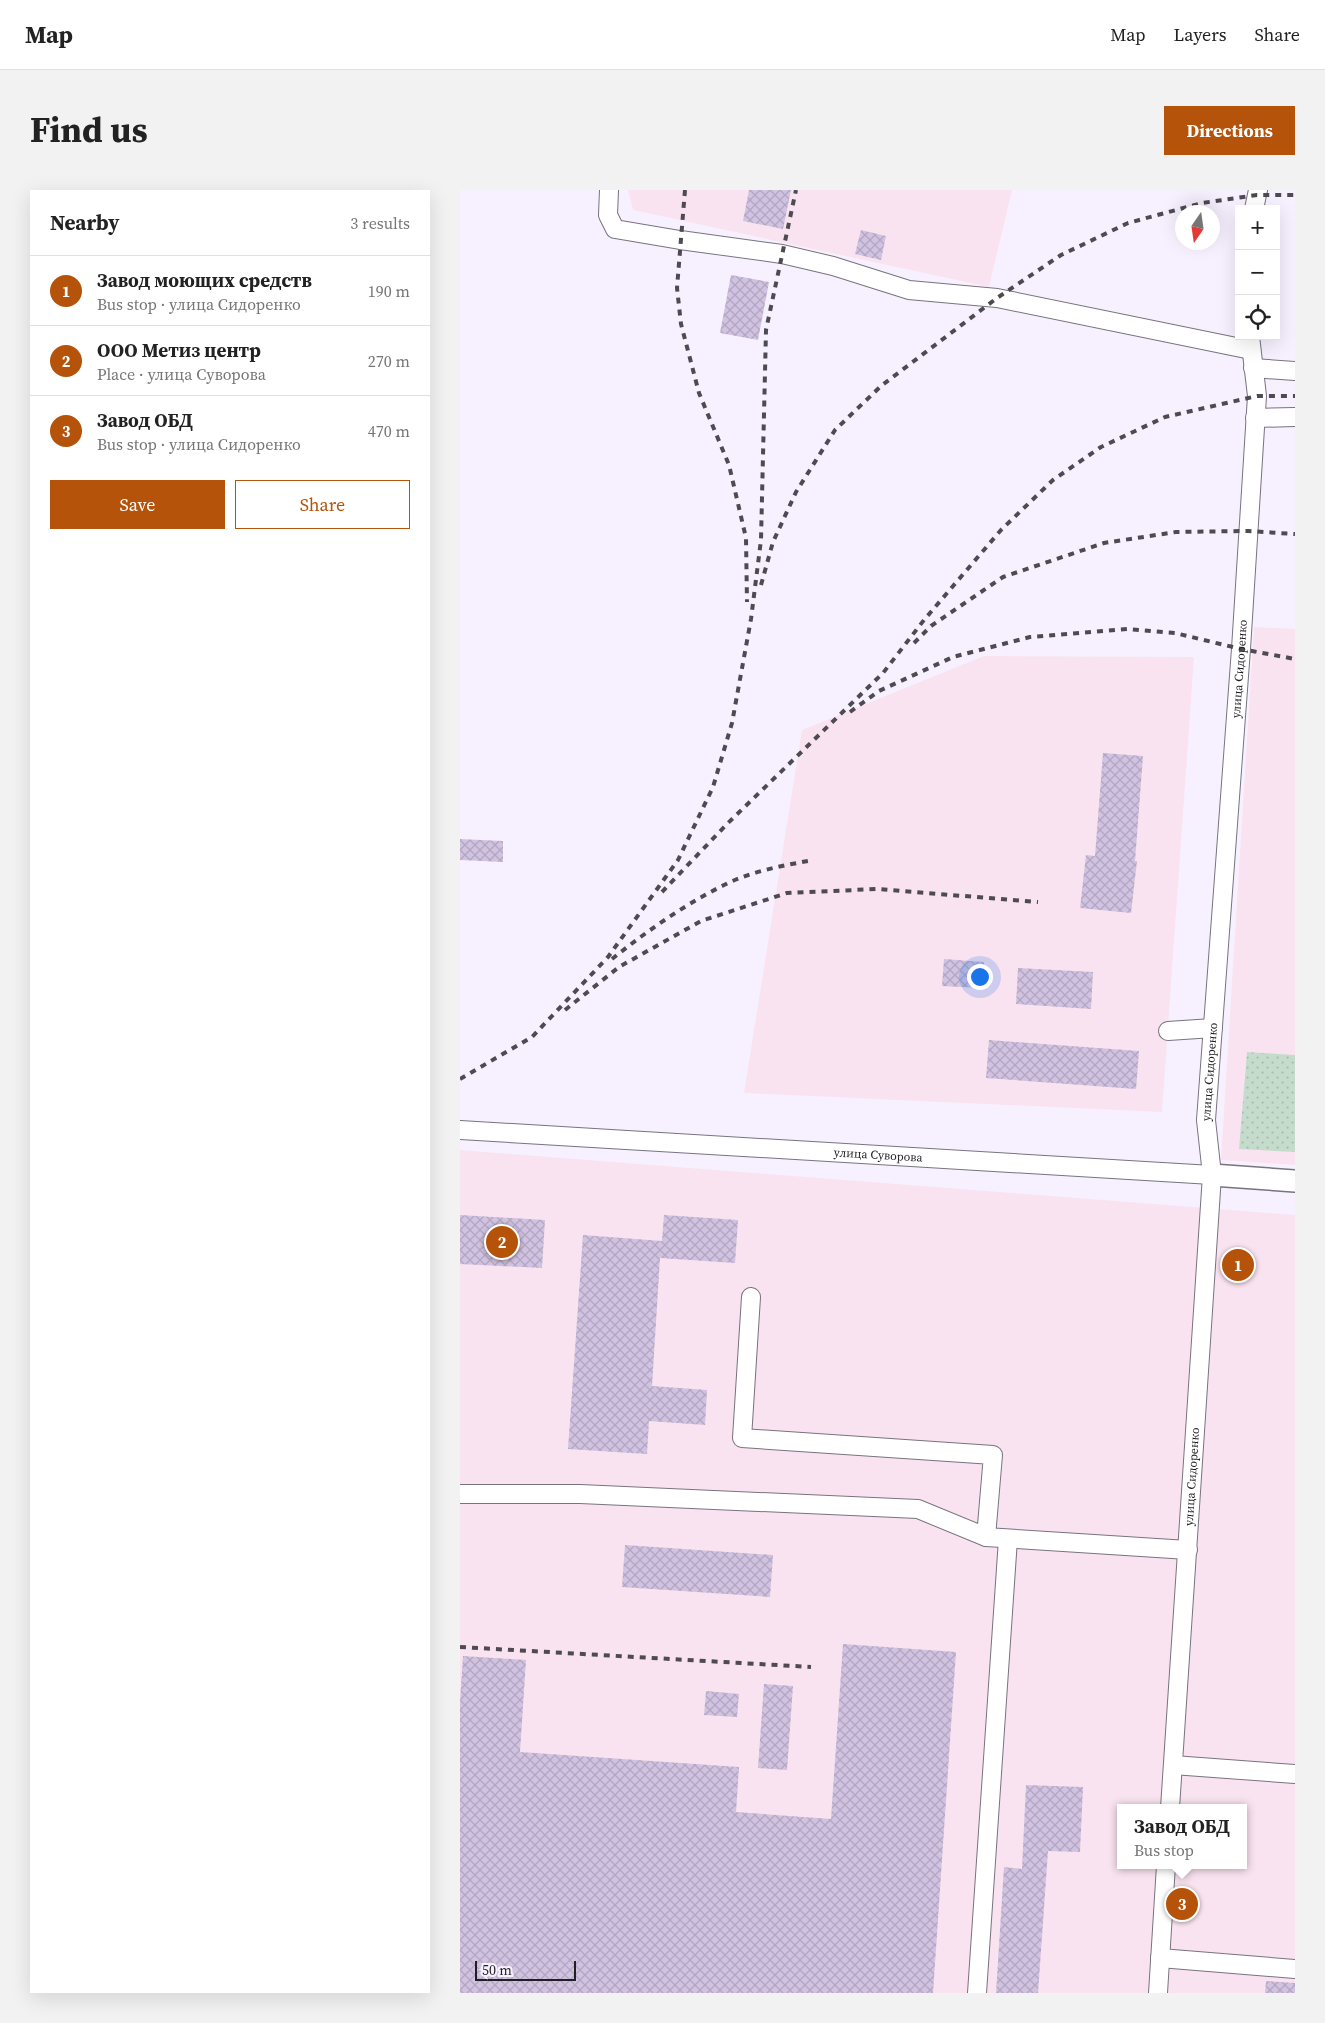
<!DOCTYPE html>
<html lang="en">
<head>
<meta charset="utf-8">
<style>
  :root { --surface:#fff; --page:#f2f2f2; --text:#222; --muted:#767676; --line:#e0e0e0; --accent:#b45309 }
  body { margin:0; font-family:"Source Serif 4",serif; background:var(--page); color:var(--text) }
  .controls { position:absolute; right:15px; top:15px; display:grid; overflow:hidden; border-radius:0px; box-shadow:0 5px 20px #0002 }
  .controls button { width:45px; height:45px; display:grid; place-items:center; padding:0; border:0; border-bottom:1px solid var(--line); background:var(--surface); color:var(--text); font:25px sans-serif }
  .compass { position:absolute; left:715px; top:15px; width:45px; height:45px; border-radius:50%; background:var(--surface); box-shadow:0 5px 20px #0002; rotate:193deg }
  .scale { position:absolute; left:15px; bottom:12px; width:101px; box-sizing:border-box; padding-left:5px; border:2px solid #211f24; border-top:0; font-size:14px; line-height:18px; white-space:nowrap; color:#211f24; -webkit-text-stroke:4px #f7f1ff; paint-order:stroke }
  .you { position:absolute; left:519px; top:786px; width:18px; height:18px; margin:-12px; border:4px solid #fff; border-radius:50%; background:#1a73e8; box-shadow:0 0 0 8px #1a73e833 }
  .badge { display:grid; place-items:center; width:32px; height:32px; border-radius:50%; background:var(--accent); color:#fff; font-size:16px; font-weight:700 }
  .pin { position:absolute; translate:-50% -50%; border:2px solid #fff; box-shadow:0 1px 5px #0006 }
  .popup { position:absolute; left:657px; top:1614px; width:130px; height:65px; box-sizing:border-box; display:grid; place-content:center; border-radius:0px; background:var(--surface); filter:drop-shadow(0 1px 4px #0005); font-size:16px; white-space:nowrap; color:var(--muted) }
  .popup b { font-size:19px; color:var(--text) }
  .popup::after { content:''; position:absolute; left:50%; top:100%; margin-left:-10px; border:10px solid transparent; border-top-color:var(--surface) }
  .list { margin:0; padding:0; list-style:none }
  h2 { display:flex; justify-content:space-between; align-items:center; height:65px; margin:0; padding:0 20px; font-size:21px }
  h2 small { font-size:16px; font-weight:400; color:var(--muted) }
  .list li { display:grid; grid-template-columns:32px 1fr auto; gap:15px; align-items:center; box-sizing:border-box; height:70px; padding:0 20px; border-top:1px solid var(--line) }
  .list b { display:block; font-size:19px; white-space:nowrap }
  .list p { margin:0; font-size:16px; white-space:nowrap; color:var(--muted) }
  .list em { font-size:16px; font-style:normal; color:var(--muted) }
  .actions { display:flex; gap:10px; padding:15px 20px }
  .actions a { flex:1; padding:11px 0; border:1px solid var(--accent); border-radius:0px; text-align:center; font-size:18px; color:var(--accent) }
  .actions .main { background:var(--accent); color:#fff }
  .icon { flex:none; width:28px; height:28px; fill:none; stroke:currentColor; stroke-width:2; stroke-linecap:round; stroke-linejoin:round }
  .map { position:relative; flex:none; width:835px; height:1803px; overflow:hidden; border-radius:0px }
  header { display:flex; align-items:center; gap:30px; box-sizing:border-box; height:70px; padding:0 25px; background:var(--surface); border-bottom:1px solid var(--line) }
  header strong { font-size:24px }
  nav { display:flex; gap:28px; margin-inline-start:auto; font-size:18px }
  .intro { display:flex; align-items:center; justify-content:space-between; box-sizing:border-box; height:120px; padding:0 30px }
  h1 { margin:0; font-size:35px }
  .button { padding:12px 22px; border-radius:0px; background:var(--accent); color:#fff; font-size:18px; font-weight:700 }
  main { display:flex; gap:30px; padding:0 30px }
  aside { flex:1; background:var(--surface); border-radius:0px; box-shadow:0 5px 20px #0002 }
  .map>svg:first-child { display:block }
  .industrial { fill:#fae3f0; fill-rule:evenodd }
  .grass { fill:url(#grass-dots) }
  .building { fill:url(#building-cross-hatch) }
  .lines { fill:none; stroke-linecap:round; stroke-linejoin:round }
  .minor-casing { stroke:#78737f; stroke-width:20 }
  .major-casing { stroke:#78737f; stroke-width:24 }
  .minor { stroke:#fff; stroke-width:18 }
  .major { stroke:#fff; stroke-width:21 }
  .rail { stroke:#4d4b51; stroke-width:4; stroke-dasharray:6 6; stroke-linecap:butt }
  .labels { text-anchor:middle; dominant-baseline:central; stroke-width:4; stroke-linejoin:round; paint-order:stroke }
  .street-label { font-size:12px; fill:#211f24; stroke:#f7f1ff }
</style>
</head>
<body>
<header>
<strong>Map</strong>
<nav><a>Map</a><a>Layers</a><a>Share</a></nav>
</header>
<div class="intro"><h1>Find us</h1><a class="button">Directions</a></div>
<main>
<aside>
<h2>Nearby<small>3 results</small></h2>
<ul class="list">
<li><span class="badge">1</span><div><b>Завод моющих средств</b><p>Bus stop · улица Сидоренко</p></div><em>190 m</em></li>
<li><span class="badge">2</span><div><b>ООО Метиз центр</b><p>Place · улица Суворова</p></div><em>270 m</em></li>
<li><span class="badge">3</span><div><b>Завод ОБД</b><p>Bus stop · улица Сидоренко</p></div><em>470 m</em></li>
</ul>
<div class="actions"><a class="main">Save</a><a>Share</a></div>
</aside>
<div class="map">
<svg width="835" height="1803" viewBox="0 0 835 1803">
  <defs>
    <pattern id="grass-dots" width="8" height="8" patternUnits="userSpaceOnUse" patternTransform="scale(1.25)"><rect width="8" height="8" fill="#c5dccc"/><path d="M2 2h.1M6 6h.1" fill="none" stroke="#a9bcaf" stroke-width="1.8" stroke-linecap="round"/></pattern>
    <pattern id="building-cross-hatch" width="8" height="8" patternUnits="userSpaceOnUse" patternTransform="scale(1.25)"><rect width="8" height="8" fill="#d0c2e0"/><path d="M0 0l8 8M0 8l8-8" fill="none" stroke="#b2a6c0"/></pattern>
  </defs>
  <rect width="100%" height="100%" fill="#f7f1ff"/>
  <g class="industrial">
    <polygon points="168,0 552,0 529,97 173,20"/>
    <polygon points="794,437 835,439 835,975 761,970"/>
    <polygon points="524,466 734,467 702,922 284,903 342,540"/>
    <path d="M0,960L835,1025V1803H0ZM661,1618H783V1675H661Z"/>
  </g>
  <polygon class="grass" points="787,862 835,865 835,962 779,959"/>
  <g class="building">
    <polygon points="289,0 331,0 323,39 283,31"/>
    <polygon points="401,40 426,46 421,70 395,64"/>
    <polygon points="271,85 309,92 298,150 260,143"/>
    <polygon points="643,563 683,566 675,671 677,671 671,723 620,718 626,665 635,666"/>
    <polygon points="0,649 43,651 43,672 0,670"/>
    <polygon points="484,769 524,772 522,798 482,796"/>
    <polygon points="558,778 633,782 631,819 556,814"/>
    <polygon points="529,850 679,861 676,899 526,888"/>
    <polygon points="0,1025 85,1030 82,1078 0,1074"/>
    <polygon points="204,1025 278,1030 275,1073 200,1068 192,1196 247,1200 245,1235 189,1231 187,1264 108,1259 123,1045 202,1051"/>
    <polygon points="165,1355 313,1365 310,1407 162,1397"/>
    <polygon points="383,1454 496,1462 473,1803 0,1803 0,1512 3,1466 66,1470 60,1562 279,1577 276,1622 371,1629"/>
    <polygon points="304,1494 333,1496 327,1580 298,1578"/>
    <polygon points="246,1501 279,1504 277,1527 244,1525"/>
    <polygon points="566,1595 623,1597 620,1662 588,1661 578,1803 536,1803 544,1677 562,1679"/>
    <polygon points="806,1791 835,1793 835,1803 805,1803"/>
  </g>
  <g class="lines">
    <g class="minor-casing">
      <g id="minor">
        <polyline points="149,0 148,25 155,39 220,50 322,64 373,76 449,100 537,108 791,160"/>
        <polyline points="794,19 798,0"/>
        <polyline points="793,178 835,181"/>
        <polyline points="795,228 835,227"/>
        <polyline points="708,841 753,838"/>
        <path id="s1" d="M0,940L752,985"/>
        <polyline points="291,1107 282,1248 533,1265 526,1347 728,1360"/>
        <polyline points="0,1304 120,1304 458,1319 526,1347"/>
        <polyline points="713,1575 835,1584"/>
        <path id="s2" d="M710,1618L752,985L746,930L781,459L797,206L790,146"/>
        <polyline points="700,1768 835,1779"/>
        <polyline points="517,1803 548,1349"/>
        <polyline points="698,1803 706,1675"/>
      </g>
    </g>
    <g class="major-casing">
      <polyline id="major" points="752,985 835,991"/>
    </g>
    <use href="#minor" class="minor"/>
    <use href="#major" class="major"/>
    <g class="rail">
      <polyline points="225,0 217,98 221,134 239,203 269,275 286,348 287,412"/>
      <polyline points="301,395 313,352 336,302 375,240 421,196 537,108 601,65 668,33 742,13 797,5 835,5"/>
      <polyline points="454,453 471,436 543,387 644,353 716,342 788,341 835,344"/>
      <polyline points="390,522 419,501 493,467 570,447 667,439 715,443 781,459 835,469"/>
      <polyline points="202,702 268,633 423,483 464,430 541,340 593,290 641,257 705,227 797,206 835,206"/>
      <path d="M152,769C187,741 224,715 264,695C290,682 320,676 348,671"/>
      <polyline points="105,820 159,777 241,731 327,703 417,699 578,712"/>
      <polyline points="0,889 72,847 148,767 218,670 253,597 272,533 291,429 301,350 306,140 336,0"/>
      <polyline points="0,1457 351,1477"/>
    </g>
  </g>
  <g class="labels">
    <g class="street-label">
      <text stroke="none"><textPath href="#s2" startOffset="1142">улица Сидоренко</textPath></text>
      <text stroke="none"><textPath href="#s2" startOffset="738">улица Сидоренко</textPath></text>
      <text stroke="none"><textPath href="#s1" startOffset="419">улица Суворова</textPath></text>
      <text stroke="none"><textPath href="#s2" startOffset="332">улица Сидоренко</textPath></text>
    </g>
  </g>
</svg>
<div class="controls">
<button>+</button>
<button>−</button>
<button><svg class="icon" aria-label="locate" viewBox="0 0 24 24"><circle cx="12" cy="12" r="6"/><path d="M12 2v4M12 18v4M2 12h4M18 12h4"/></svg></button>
</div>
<svg class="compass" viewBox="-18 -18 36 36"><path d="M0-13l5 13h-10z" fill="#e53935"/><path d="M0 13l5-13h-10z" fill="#767676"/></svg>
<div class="scale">50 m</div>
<div class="you"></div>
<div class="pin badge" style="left:778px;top:1075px">1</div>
<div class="pin badge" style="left:42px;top:1052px">2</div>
<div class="pin badge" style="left:722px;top:1714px">3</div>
<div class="popup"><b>Завод ОБД</b>Bus stop</div>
</div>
</main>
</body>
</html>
